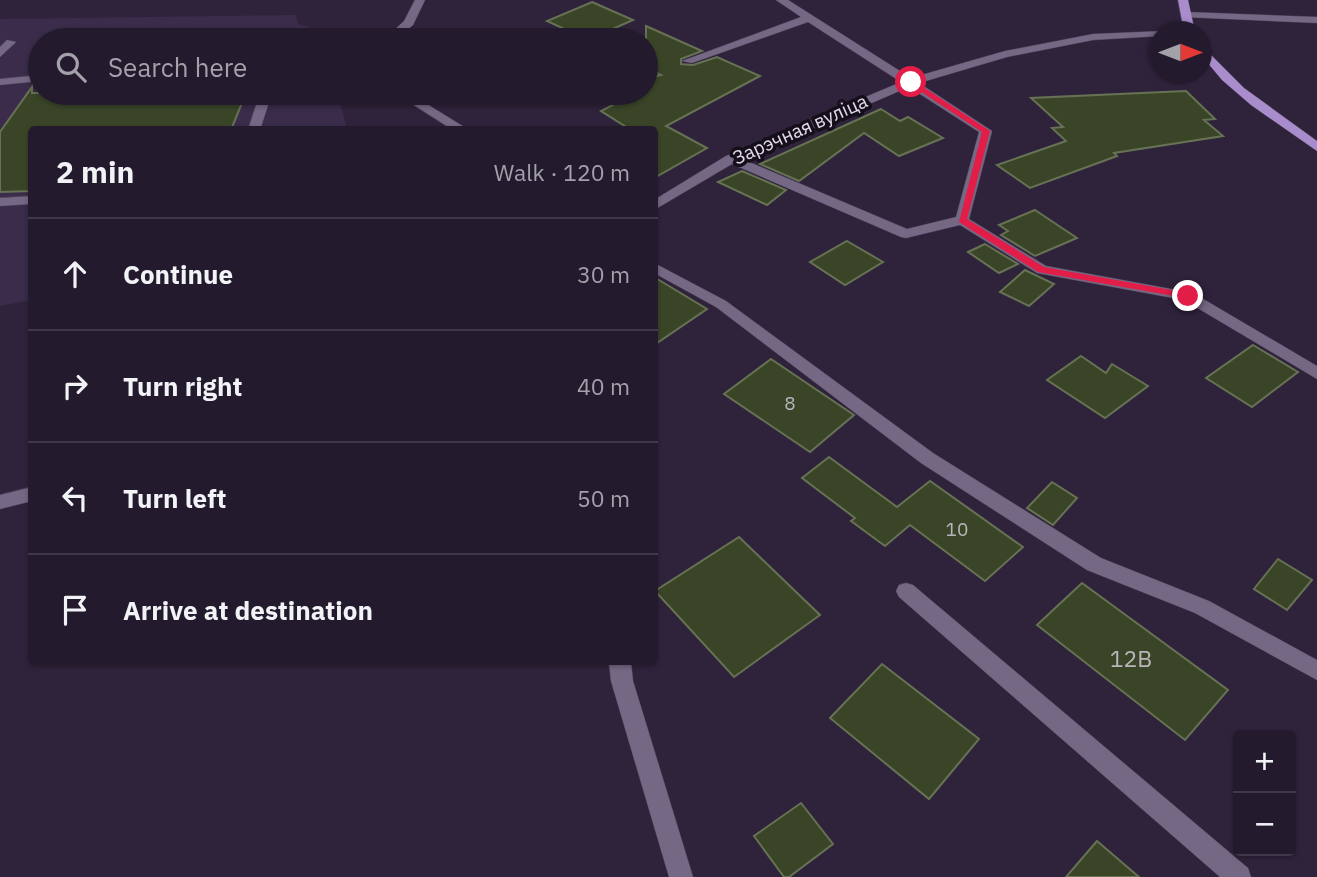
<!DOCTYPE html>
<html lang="en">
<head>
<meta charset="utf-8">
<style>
  :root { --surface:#231a2d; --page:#2b2335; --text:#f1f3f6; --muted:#a3a1aa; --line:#403849 }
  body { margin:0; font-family:"IBM Plex Sans",sans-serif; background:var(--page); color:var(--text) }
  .controls { position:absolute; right:21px; bottom:21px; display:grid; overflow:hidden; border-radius:7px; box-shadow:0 2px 5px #0004 }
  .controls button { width:63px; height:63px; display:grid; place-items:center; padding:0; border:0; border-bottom:2px solid var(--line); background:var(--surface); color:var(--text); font:35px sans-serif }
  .compass { position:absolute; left:1149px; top:21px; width:63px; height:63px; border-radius:50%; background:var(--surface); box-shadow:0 2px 5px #0004; rotate:90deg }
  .stop { position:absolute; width:21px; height:21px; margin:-16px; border:5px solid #e11d48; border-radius:50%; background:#fff }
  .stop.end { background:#e11d48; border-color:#fff; box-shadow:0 2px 7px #0008 }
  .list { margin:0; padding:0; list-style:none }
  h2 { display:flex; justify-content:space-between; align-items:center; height:91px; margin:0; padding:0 28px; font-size:30px }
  h2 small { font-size:23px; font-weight:400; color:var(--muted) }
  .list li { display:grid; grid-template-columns:46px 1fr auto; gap:21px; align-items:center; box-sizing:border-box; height:112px; padding:0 28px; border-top:2px solid var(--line) }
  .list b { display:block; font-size:26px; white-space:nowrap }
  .list em { font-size:23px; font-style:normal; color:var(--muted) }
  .icon { flex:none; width:38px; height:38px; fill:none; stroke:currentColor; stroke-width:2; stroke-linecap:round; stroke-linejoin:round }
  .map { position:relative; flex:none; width:1317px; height:877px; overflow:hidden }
  .search { position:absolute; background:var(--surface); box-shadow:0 2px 5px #0004; left:28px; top:28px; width:630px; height:77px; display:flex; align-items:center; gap:18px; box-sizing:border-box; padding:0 24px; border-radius:38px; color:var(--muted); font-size:26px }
  .panel { position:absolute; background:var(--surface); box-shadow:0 2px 5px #0004; left:28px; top:126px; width:630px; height:539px; border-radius:7px }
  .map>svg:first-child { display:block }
  .built { fill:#3a2c4a }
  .building { fill:#3a4528; stroke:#667253; stroke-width:2 }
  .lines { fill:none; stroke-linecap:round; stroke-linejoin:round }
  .minor-casing { stroke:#4c4157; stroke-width:1 }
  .major-casing { stroke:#4c4157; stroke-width:1 }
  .minor { fill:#756885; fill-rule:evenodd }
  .major { fill:#a98ccc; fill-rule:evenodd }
  .route { fill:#e11d48 }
  .labels { text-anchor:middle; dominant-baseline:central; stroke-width:7; stroke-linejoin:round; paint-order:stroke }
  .far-street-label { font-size:19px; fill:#e2dbec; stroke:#140f1a }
  .number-label { font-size:19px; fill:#b8b6bb }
  .near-number-label { font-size:23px; fill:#b8b6bb }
</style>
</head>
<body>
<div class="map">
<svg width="1317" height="877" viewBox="0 0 1317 877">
  <rect width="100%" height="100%" fill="#2f233c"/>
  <polygon class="built" points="296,15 298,24 324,31 326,40 40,40 40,93 338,93 347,129 32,130 31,300 0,306 0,19"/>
  <g class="building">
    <polygon points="592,2 633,20 588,40 547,21"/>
    <polygon points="646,26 702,51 681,59 681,64 693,65 717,57 760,76 666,126 707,148 654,178 654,130 631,130 601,111 636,93 646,93 646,79 661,75 646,68"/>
    <polygon points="32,87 32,93 246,93 231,130 32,130 32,191 0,192 0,132"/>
    <polygon points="1186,91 1215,119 1204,120 1223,136 1114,153 1117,156 1030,188 997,165 1066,141 1052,128 1063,127 1031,98"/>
    <polygon points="881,109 900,121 908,117 943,138 899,156 864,133 799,181 760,164"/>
    <polygon points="742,171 786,190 767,205 718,182"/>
    <polygon points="1035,210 1077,238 1035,256 1001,235 1008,231 999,225"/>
    <polygon points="847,241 883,262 845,285 810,262"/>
    <polygon points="985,244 1018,264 999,273 968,252"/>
    <polygon points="1025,270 1054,284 1029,306 1000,292"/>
    <polygon points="654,277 707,309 654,345"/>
    <polygon points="1253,345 1298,372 1252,407 1206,378"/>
    <polygon points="1081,356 1106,373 1112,364 1148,386 1105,418 1047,380"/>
    <polygon points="771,359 854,415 810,452 724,394"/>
    <polygon points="829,457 897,507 930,481 1023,547 985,581 910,525 885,546 851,521 855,518 802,478"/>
    <polygon points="1052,482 1077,498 1053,525 1027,508"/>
    <polygon points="739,537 820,615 734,677 655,591"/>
    <polygon points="1278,559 1312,580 1287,610 1254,589"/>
    <polygon points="1082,583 1228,690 1185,740 1037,625"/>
    <polygon points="882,664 979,739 929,799 830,718"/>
    <polygon points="801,803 833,844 789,877 784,877 754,836"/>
    <polygon points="1097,841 1139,877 1066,877"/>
  </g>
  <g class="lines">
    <g class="minor-casing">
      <g id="minor">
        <polygon points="415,0 425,0 413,25 395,40 384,40 404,21"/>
        <path d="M776,0H788L911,78L1005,51L1093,34L1164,31L1160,32V36L1093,40L1007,57L919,83L992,131L969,219L1046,266L1193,293L1317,366V379L1184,300L1037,273L960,225L906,238L901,237L732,164L654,210V200L726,156L901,82L808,22L692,63L682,61L801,17ZM909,87L979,132L956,217L907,229L742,159Z"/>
        <polygon points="1187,12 1317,17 1317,23 1183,17 1183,13"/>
        <polygon points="215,29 286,33 291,36 290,40 229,35 169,40 187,32"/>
        <polygon points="7,40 16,42 0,57 0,47"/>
        <polygon points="40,75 40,81 0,85 0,79"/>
        <polygon points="260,93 272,93 260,130 248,130"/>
        <polygon points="395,93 409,93 469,130 453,130"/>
        <polygon points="32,196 32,204 0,206 0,198"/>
        <polygon points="654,263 726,301 933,453 1101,558 1209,601 1317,660 1317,680 1195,613 1087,570 921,463 716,307 654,273"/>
        <polygon points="32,487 32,501 0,509 0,495"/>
        <polygon points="906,583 913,585 1248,868 1251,877 1220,877 899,597 896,591 899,585"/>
        <polygon points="609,662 631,662 633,681 693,877 669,877 611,681"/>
      </g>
    </g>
    <g class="major-casing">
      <g id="major">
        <polygon points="1178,0 1188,0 1195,32 1184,32"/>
        <polygon points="1202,46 1244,88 1317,141 1317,151 1251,105 1222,80 1202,56"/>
      </g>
    </g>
    <use href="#minor" class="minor"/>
    <use href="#major" class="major"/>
  </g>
  <polygon class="route" points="911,79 990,131 967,219 1044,267 1188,293 1191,299 1038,272 959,222 982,132 908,83"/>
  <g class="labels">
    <g class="far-street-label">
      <text transform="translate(800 129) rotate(-24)">Зарэчная вуліца</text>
    </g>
    <g class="number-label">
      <text x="790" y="403">8</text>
      <text x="957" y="529">10</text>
    </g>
    <g class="near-number-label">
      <text x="1131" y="658">12В</text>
    </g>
  </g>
</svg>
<div class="controls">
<button>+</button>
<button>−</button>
</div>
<svg class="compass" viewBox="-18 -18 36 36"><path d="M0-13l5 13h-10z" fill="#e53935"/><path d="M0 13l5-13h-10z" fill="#a3a1aa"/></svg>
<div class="stop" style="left:911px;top:82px"></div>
<div class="stop end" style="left:1188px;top:296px"></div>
<div class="search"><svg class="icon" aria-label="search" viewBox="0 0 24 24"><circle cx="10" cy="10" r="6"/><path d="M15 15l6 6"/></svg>Search here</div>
<section class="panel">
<h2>2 min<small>Walk · 120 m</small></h2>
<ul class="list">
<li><svg class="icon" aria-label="ahead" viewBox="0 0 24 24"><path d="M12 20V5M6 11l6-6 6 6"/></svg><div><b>Continue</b></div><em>30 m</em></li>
<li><svg class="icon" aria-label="right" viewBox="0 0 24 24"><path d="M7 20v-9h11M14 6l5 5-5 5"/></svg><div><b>Turn right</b></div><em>40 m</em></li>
<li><svg class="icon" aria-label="left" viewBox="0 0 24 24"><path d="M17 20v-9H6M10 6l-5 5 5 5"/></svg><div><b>Turn left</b></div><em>50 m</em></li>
<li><svg class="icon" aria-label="arrive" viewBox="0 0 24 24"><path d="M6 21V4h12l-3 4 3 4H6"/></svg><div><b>Arrive at destination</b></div></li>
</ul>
</section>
</div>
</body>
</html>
